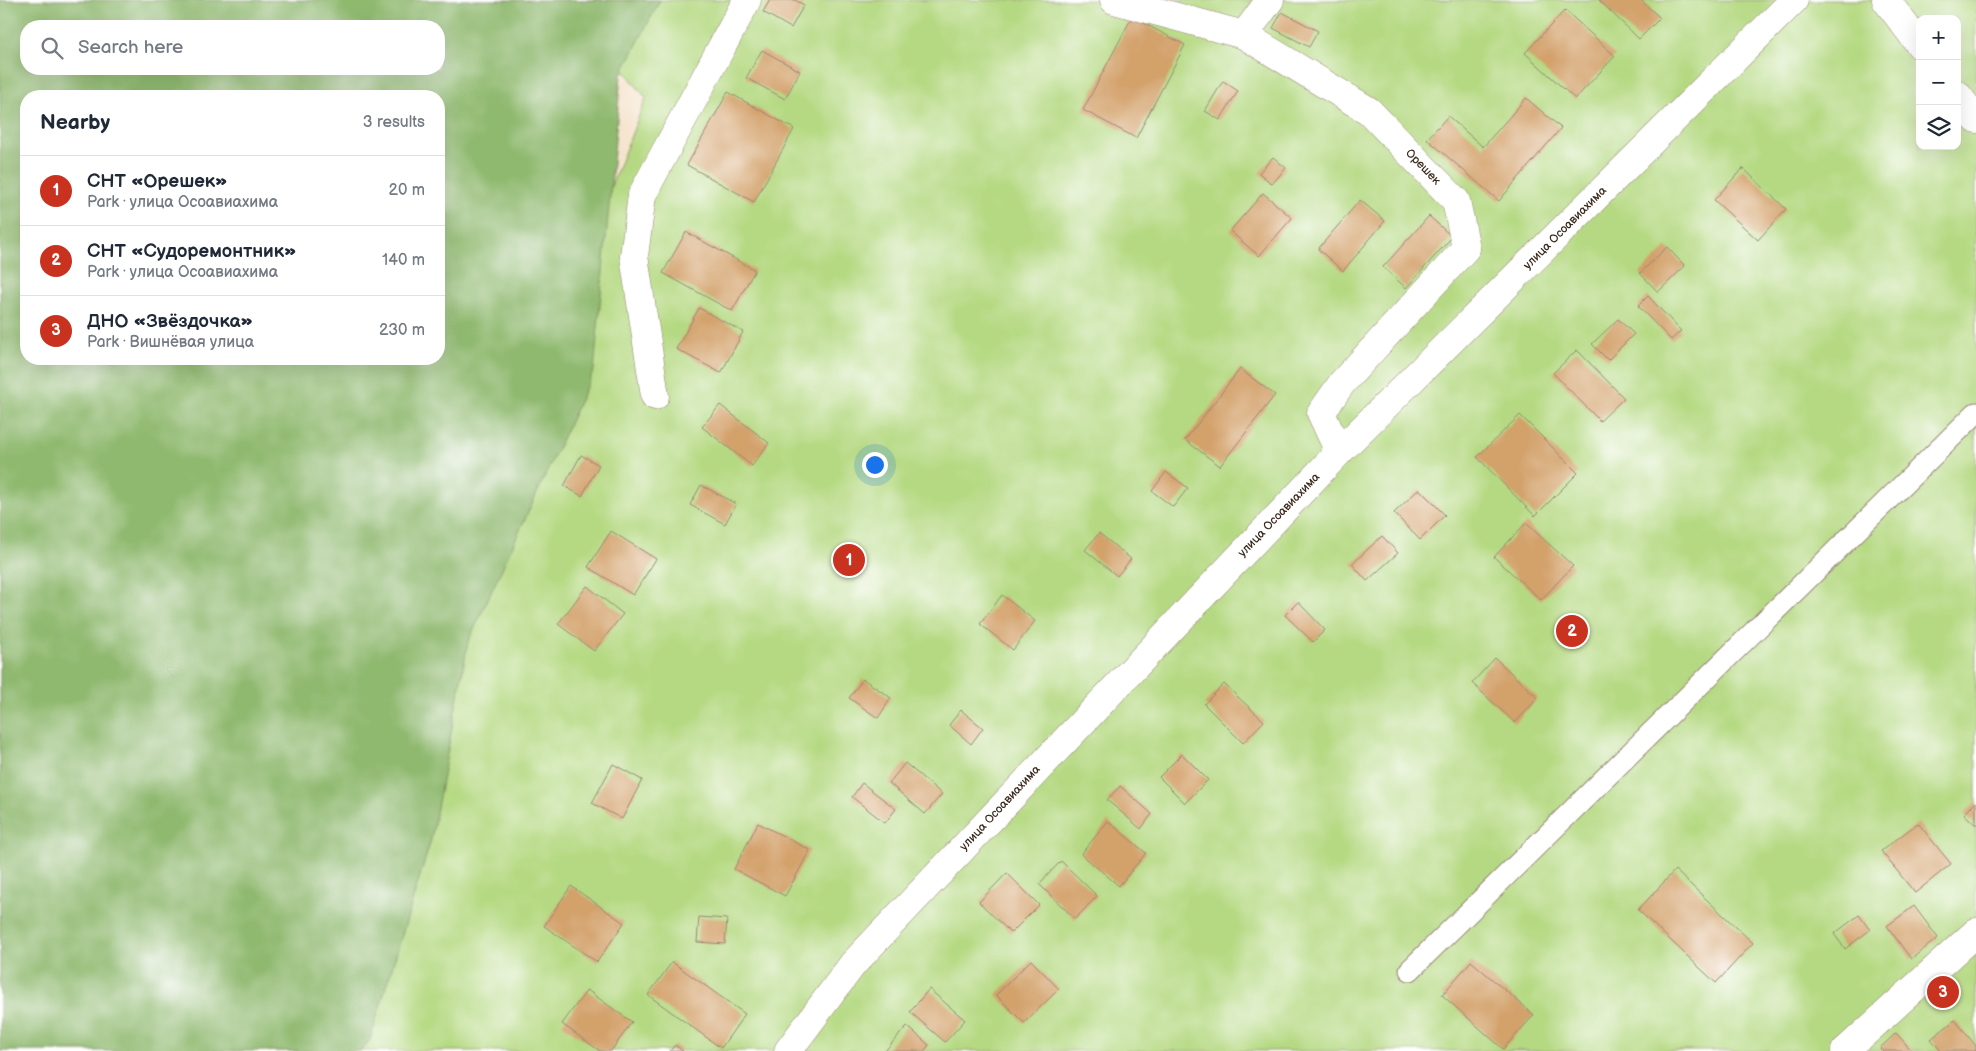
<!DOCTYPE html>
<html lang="en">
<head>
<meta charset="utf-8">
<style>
  :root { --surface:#fff; --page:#f6f6f7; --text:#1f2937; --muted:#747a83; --line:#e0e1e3; --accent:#c8321e }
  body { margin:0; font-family:"Balsamiq Sans",sans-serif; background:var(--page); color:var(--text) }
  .controls { position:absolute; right:15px; top:15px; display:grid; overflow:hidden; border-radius:10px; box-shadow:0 5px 20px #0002 }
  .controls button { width:45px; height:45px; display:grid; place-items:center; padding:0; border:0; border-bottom:1px solid var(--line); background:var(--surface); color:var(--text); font:25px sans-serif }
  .you { position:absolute; left:874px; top:464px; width:18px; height:18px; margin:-12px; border:4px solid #fff; border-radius:50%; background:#1a73e8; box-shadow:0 0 0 8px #1a73e833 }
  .badge { display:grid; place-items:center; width:32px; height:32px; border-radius:50%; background:var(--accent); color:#fff; font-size:16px; font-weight:700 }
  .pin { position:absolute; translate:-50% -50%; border:2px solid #fff; box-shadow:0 1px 5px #0006 }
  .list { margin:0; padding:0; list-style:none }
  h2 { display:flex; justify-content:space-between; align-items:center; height:65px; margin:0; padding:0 20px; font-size:21px }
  h2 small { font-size:16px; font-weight:400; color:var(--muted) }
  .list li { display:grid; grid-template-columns:32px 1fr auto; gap:15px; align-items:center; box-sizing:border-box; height:70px; padding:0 20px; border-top:1px solid var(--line) }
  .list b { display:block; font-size:19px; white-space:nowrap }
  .list p { margin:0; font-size:16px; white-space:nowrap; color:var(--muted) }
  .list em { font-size:16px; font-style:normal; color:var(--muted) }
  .icon { flex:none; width:28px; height:28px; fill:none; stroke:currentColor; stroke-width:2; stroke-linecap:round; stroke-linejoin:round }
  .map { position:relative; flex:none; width:1976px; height:1051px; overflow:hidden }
  .search { position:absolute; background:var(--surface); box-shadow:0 5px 20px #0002; left:20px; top:20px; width:425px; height:55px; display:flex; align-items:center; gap:12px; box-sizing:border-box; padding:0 18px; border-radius:20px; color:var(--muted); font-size:19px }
  .panel { position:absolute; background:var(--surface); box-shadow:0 5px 20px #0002; left:20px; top:90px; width:425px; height:275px; border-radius:20px }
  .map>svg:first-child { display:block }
  .green { fill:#b5d982; stroke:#788250; fill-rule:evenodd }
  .forest { fill:#90b970; stroke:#667247; fill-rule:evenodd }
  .building { fill:#d3a16b }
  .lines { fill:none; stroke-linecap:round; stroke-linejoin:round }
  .service-casing { stroke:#988776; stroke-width:23 }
  .minor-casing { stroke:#988776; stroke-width:29 }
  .tertiary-casing { stroke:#988776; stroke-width:29 }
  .service { stroke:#fff; stroke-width:21 }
  .minor { stroke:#fff; stroke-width:28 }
  .tertiary { stroke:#fff; stroke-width:28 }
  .labels { text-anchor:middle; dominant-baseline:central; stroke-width:4.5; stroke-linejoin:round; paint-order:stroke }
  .street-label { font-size:12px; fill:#3b2a1e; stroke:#fff }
</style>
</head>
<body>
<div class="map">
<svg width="1976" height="1051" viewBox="0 0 1976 1051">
  <rect width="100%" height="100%" fill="#fff"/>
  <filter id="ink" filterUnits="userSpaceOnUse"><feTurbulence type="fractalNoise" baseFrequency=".02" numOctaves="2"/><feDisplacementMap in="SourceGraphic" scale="10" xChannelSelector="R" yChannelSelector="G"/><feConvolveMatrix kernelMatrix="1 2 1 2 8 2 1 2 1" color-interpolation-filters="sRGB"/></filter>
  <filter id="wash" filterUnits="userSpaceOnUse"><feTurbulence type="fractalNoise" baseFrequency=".0096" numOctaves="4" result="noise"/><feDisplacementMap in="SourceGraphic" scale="20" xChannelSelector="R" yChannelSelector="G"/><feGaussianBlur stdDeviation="1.12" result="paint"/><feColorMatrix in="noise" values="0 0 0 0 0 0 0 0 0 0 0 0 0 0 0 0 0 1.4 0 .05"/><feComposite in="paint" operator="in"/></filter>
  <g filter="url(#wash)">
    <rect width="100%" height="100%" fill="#f5e4cd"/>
    <path class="green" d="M568,0H1976V1051H268L646,98ZM1920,19H1957V146H1920Z"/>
    <path class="forest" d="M0,0H660L621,75L594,370L468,642L431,840L370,1040L361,1051H0ZM26,26H439V69H26ZM26,96H439V359H26Z"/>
    <g id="blocks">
      <g class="building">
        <polygon points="770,0 795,0 804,5 791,28 763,12"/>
        <polygon points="1599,0 1641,0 1660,18 1639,39"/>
        <polygon points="1565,10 1615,56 1575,99 1525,53"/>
        <polygon points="1282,12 1318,31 1309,47 1273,28"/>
        <polygon points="1132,17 1185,45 1136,138 1083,110"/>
        <polygon points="762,50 800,71 785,99 746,78"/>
        <polygon points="1223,81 1238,91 1220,120 1205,111"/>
        <polygon points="728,92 794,129 754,202 687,165"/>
        <polygon points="1526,98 1561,128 1499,201 1427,139 1448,116 1483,147"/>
        <polygon points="1273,157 1286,168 1272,184 1259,173"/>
        <polygon points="1743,168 1786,209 1758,240 1714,200"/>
        <polygon points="1263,193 1292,218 1259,256 1230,231"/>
        <polygon points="1360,200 1385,221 1343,271 1318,249"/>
        <polygon points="1429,216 1452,237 1406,288 1383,267"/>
        <polygon points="686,232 755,270 732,311 663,273"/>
        <polygon points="1667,247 1685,266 1658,292 1640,273"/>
        <polygon points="1648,296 1681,331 1671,340 1638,306"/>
        <polygon points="699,308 743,332 721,373 676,349"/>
        <polygon points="1618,319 1634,334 1608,360 1592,344"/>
        <polygon points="1577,350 1624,398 1600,421 1553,373"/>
        <polygon points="1240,369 1275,395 1220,466 1185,440"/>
        <polygon points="720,405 769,443 752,466 702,427"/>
        <polygon points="1520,415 1578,473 1535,516 1477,457"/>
        <polygon points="581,455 599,465 582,496 564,486"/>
        <polygon points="1166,472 1188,488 1173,507 1152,491"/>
        <polygon points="701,485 736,504 725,524 690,505"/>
        <polygon points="1419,489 1445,515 1420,540 1394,513"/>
        <polygon points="1526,523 1573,566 1541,600 1494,557"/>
        <polygon points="611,531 656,559 633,595 588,567"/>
        <polygon points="1099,533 1131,559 1117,576 1085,550"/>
        <polygon points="1382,536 1398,553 1367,581 1352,564"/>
        <polygon points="587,586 623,614 594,651 558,624"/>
        <polygon points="1002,595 1035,621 1013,650 980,624"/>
        <polygon points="1298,602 1325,630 1313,642 1285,615"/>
        <polygon points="1495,658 1538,698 1515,723 1472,683"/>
        <polygon points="863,679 891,698 878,718 849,698"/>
        <polygon points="1224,684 1264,721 1243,743 1204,704"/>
        <polygon points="961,710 983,728 971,744 949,725"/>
        <polygon points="1182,754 1208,780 1185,803 1159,777"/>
        <polygon points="905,763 942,794 925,814 889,783"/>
        <polygon points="613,764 642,780 622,819 592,803"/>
        <polygon points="862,783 896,809 885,823 852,797"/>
        <polygon points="1120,786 1152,814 1141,829 1107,800"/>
        <polygon points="1976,802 1976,825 1964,814"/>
        <polygon points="1108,821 1146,853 1119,886 1081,854"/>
        <polygon points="758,823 810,850 785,896 734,869"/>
        <polygon points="1918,823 1951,864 1915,893 1881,851"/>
        <polygon points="1061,861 1097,896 1075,919 1039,884"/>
        <polygon points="1675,870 1753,943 1716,983 1638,910"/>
        <polygon points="1007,873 1039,905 1011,933 979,902"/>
        <polygon points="571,886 624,923 597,962 544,926"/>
        <polygon points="1914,906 1938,938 1911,959 1887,926"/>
        <polygon points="1859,915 1870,930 1845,949 1834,934"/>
        <polygon points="699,917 727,919 725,944 697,942"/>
        <polygon points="1031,960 1059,989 1024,1023 996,995"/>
        <polygon points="1471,961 1534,1015 1503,1049 1442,995"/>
        <polygon points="672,962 745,1014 721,1048 648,995"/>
        <polygon points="929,989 965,1020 945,1042 910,1012"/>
        <polygon points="587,990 632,1022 611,1051 600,1051 562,1024"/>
        <polygon points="1955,1020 1976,1046 1976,1051 1941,1051 1931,1039"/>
        <polygon points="907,1026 929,1045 924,1051 885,1051"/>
        <polygon points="1896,1033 1912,1051 1883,1051 1880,1048"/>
        <polygon points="675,1045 683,1051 670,1051"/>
      </g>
    </g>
  </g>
  <g filter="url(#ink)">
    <use href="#blocks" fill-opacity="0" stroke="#988776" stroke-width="1"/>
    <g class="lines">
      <g class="service-casing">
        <polyline id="service" points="1410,970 1976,413"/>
      </g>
      <g class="minor-casing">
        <g id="minor">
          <polyline points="1114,0 1244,35 1369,111 1456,201 1466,248 1342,383 1321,413 1339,452"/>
          <polyline points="1886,0 1920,45"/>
          <polyline points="1244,35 1270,0"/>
          <polyline points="1957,94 1976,119"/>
          <polyline points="655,396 634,256 642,195 747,0"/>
          <polyline points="1845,1051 1976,932"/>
        </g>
      </g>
      <g class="tertiary-casing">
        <polyline id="tertiary" points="788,1051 853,964 1339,452 1794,0"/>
      </g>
      <use href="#service" class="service"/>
      <use href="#minor" class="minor"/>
      <use href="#tertiary" class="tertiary"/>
    </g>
  </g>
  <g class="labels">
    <g class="street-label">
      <text transform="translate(1423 167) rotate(46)">Орешек</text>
      <text transform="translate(1565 228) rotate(-45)">улица Осоавиахима</text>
      <text transform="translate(1279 515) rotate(-46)">улица Осоавиахима</text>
      <text transform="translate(1000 808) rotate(-47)">улица Осоавиахима</text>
    </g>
  </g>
</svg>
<div class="controls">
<button>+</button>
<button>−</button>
<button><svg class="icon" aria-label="layers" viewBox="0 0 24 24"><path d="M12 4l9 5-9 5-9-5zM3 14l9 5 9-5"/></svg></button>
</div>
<div class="you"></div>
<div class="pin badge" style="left:849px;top:560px">1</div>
<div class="pin badge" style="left:1572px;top:631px">2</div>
<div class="pin badge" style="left:1943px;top:992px">3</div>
<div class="search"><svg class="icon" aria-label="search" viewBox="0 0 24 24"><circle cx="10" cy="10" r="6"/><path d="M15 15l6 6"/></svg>Search here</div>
<section class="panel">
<h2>Nearby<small>3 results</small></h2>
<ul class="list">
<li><span class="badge">1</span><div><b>СНТ «Орешек»</b><p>Park · улица Осоавиахима</p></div><em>20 m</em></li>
<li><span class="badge">2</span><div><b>СНТ «Судоремонтник»</b><p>Park · улица Осоавиахима</p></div><em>140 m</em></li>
<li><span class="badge">3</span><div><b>ДНО «Звёздочка»</b><p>Park · Вишнёвая улица</p></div><em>230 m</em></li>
</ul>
</section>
</div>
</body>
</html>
